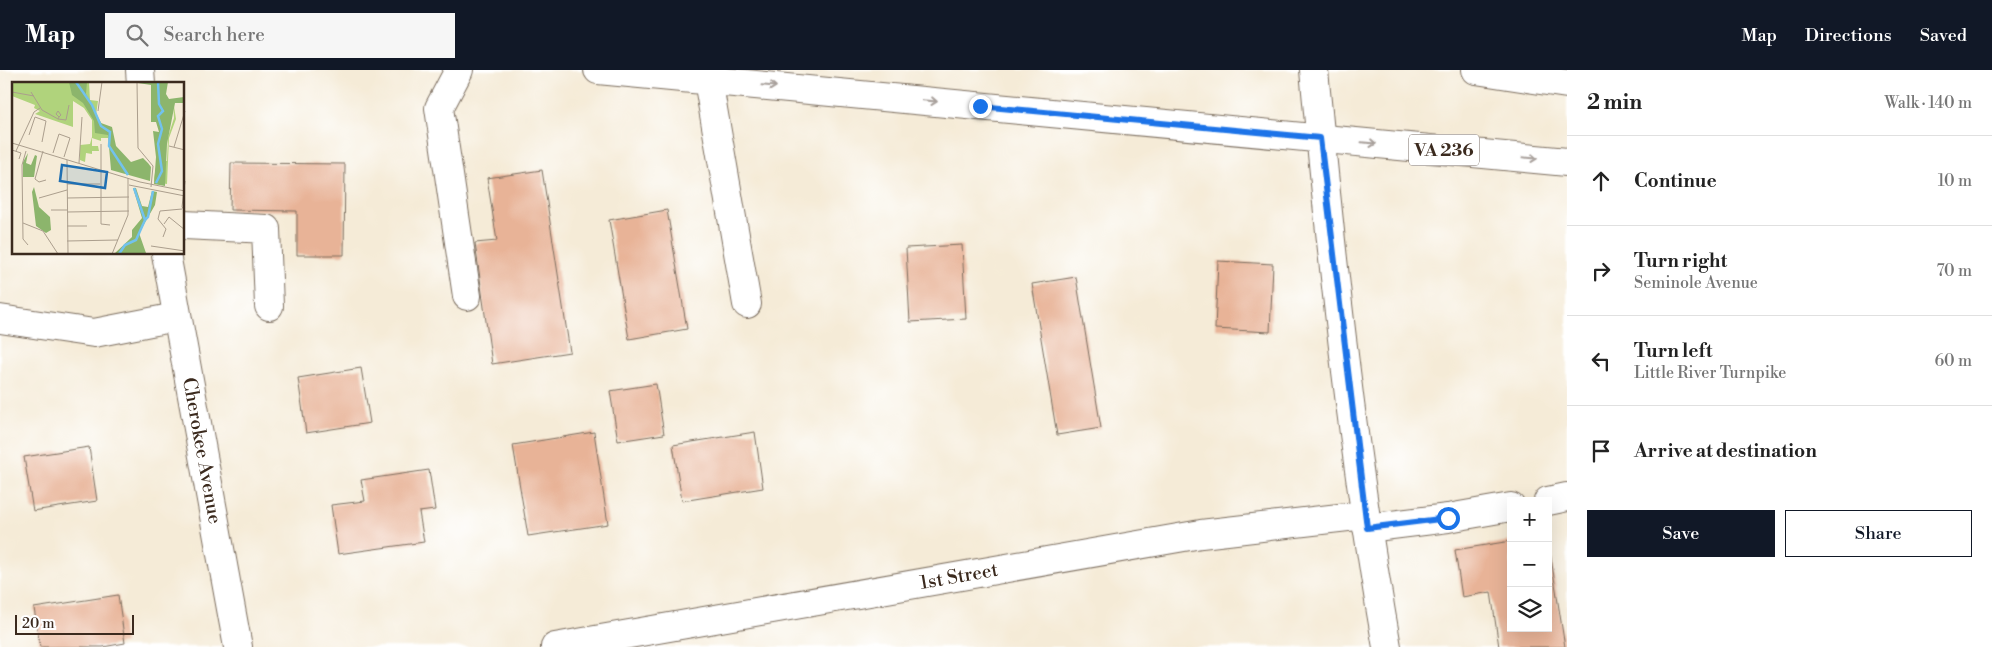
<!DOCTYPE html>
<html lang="en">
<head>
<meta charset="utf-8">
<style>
  :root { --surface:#fff; --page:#f6f6f6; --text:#222; --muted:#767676; --line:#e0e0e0; --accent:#111827 }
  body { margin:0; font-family:"Libre Bodoni",serif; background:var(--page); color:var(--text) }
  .controls { position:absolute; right:15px; bottom:15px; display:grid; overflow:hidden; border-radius:0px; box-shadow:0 5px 20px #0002 }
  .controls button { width:45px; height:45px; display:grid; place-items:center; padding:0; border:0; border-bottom:1px solid var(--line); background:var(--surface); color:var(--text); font:25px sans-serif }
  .scale { position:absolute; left:15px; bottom:12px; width:119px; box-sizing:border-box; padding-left:5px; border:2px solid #3b2a1e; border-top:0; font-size:14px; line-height:18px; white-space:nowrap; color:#3b2a1e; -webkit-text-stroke:4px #fff; paint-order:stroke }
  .stop { position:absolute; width:15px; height:15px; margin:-11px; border:4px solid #1a73e8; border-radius:50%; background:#fff }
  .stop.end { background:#1a73e8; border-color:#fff; box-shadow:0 1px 5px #0008 }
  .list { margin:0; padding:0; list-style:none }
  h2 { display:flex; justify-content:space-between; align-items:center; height:65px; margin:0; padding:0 20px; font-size:21px }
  h2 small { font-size:16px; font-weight:400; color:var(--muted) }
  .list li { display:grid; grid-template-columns:32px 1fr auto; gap:15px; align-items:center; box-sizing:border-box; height:90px; padding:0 20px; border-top:1px solid var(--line) }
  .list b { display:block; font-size:19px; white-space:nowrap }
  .list p { margin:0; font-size:16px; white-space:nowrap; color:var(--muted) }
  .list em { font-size:16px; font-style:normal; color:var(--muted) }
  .actions { display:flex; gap:10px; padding:15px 20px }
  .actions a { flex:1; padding:11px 0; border:1px solid var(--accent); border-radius:0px; text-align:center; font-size:18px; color:var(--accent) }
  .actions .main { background:var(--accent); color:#fff }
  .icon { flex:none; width:28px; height:28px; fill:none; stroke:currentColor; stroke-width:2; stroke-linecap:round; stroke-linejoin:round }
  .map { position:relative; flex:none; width:1567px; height:577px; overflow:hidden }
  header { display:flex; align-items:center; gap:30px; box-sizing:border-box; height:70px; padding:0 25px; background:var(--accent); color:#fff }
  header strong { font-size:24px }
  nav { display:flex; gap:28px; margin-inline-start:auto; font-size:18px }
  .search { width:350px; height:45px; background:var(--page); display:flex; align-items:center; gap:12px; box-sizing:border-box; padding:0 18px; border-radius:0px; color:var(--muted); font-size:19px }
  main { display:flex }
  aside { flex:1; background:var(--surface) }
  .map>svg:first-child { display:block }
  .building { fill:#e8b397 }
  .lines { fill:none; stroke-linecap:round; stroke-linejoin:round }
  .minor-casing { stroke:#7c6e5f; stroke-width:30 }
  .major-casing { stroke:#7c6e5f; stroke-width:30 }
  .minor { stroke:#fff; stroke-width:28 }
  .major { stroke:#fff; stroke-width:28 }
  .oneway { stroke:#a79f9a }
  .route { stroke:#1a73e8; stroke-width:6 }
  .labels { text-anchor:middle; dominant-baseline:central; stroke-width:4; stroke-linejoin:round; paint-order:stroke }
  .shield { fill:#fff; stroke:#766a62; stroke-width:1 }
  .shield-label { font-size:18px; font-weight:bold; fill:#3b2a1e }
  .street-label { font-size:19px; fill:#3b2a1e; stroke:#fff }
  .inset-river { fill:none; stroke:#72c2ed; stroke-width:2.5 }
  .inset-road { fill:none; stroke:#ab9e8d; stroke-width:1 }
  .view { fill:#1f6fb2; fill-opacity:0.15; stroke:#1f6fb2; stroke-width:2.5 }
  .inset-edge { fill:none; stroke:#3b2a1e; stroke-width:2.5 }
</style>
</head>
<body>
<header>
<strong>Map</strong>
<div class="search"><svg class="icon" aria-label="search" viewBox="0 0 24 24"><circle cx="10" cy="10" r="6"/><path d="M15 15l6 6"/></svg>Search here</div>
<nav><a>Map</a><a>Directions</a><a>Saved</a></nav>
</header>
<main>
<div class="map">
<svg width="1567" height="577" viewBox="0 0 1567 577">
  <rect width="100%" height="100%" fill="#fff"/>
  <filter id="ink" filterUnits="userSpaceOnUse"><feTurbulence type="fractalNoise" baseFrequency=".02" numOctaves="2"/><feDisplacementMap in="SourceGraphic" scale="10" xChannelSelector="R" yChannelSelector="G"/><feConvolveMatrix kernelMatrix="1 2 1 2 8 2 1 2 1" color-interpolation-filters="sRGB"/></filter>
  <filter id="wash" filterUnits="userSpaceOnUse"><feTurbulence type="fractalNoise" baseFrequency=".0096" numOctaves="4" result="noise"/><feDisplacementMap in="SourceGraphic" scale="20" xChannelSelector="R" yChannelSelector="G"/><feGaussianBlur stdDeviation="1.12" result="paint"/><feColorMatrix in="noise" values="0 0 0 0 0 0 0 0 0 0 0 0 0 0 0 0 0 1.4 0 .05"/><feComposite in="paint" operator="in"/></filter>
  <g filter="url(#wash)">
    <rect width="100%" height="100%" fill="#f5ebd7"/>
    <g id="blocks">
      <g class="building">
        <polygon points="231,93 345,94 344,185 297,185 297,141 230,140"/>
        <polygon points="542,100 570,282 492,294 475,173 497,171 487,108"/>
        <polygon points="667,140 687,259 629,269 609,150"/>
        <polygon points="962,175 966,249 910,252 906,178"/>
        <polygon points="1218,191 1273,194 1270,262 1215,259"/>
        <polygon points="1076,207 1101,358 1057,365 1032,214"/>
        <polygon points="361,298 370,353 306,363 298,308"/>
        <polygon points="656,314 664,364 618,371 610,321"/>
        <polygon points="594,362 608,454 528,466 513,375"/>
        <polygon points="755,362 763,418 682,431 673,375"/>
        <polygon points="89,377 97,431 33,441 24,387"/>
        <polygon points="429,400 435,440 419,442 424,472 338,484 331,435 365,431 361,410"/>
        <polygon points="1548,469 1565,577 1499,577 1491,522 1462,527 1455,480 1511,471 1511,558 1548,558"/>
        <polygon points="118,525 125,573 103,577 40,577 34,538"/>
      </g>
    </g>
  </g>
  <g filter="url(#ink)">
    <use href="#blocks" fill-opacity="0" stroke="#7c6e5f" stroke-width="1"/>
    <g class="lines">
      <g class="minor-casing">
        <g id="minor">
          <polyline points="140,0 141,14"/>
          <polyline points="459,0 439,38 467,226"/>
          <path d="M1314,0C1332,193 1353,386 1387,577"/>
          <polyline points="708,10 747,234"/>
          <polyline points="184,155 266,159 269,236"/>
          <path id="s1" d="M166,184L238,577"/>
          <polyline points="0,249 94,263 176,247"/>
          <polyline points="1548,431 1567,427"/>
          <polyline points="1367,458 1448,448 1511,437"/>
          <path id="s2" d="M555,577L1201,464L1365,445"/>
        </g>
      </g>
      <g class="major-casing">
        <g id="major">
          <polyline points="598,0 1567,92"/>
          <polyline points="1476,0 1567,14"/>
        </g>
      </g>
      <use href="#minor" class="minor"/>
      <use href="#major" class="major"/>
    </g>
    <defs><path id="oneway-shaft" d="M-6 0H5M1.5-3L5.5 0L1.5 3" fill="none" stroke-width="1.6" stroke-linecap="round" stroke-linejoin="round" transform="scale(1.25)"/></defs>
    <g class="oneway">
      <use href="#oneway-shaft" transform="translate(769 16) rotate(5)"/>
      <use href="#oneway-shaft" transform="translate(930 31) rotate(5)"/>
      <use href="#oneway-shaft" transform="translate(1369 73) rotate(5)"/>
      <use href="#oneway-shaft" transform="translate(1530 88) rotate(5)"/>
    </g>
  </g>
  <g class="lines" filter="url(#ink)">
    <polyline class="route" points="980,36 1320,68 1367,458 1448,448"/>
  </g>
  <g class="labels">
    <rect class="shield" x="1409" y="64.5" width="70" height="31" rx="4"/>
    <g class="shield-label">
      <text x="1444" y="80">VA 236</text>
    </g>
    <g class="street-label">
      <text stroke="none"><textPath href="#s1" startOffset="200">Cherokee Avenue</textPath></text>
      <text stroke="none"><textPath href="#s2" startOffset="410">1st Street</textPath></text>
    </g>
  </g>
  <g transform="translate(12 12)">
    <rect width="172" height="172" fill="#f5ebd7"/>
    <path d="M0,0H77L78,18L86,19L84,33L96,51V56H89V59L80,56V64H86L87,69H80V72L74,71L73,80L68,78V63L78,62L80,55V38L72,26L61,19V45L23,32L28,29L22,26L23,23L0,14ZM161,18L164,37L157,56L155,102L142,100V96L145,80L155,79L156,55L162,36Z" fill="#b0d37c"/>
    <path d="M57,0H75L74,12L89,41L100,45L104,64L119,80L131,76L136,81L139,85L138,99L99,88L96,53L83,51L82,39L71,21L60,13ZM156,0L154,12L157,17L172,15V21H163L155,62L153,104L142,102L144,75L141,49L147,50L144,40H139V3L126,1ZM16,71L14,81L19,83L23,73L25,74L22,95H11V80ZM22,105L27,125L38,135L39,148L34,151L24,144L20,110ZM121,106H124L130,124L136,125L140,109L145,110L143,123L127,151L134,171L102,172L120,155V148L130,136Z" fill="#8cb56c"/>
    <path class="inset-river" d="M64,0L80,23L89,44L98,50L97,64L116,93M144,101L150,89L146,62L150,47L146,34L151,29L147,22L146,0M133,138L136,135L141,109M107,172L113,163L124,158L133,138L122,106"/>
    <path class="inset-road" d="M125,0L126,66L141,84L139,105M0,10L22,14M19,10L30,28L46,37L47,35L49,33L46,29L44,32L47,35M86,29L90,0M46,37L54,38L57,23M17,53L23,35L34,39L30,60M0,61L128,100L173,109M89,62V142L98,143M157,64L173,68M162,65L173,29M0,68L9,71L7,77M4,69L22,30L28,26M14,69L10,83L11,157L16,163M31,69L23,97L27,100L34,98M41,71L47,52L58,56L52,75M55,78L56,172M67,81L70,35M173,99L170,125L173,129M55,102H88M117,103L173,114M27,116L55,108M55,116L117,115M39,128H55M55,130L117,129M11,141L31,149L46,172M152,142L157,135L173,148M55,144H75M151,155L154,147L146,137L148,129L170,127M55,159L106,158M139,164L173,169M100,172L116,133V96"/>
    <path class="view" d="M50,83L95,90L93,106L48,99Z"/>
    <rect width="172" height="172" class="inset-edge"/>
  </g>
</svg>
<div class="controls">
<button>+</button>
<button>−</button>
<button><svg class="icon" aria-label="layers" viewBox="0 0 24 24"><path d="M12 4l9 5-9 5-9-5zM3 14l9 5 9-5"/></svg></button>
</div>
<div class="scale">20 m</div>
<div class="stop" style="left:1448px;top:448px"></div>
<div class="stop end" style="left:980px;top:36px"></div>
</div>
<aside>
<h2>2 min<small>Walk · 140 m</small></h2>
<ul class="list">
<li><svg class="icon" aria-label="ahead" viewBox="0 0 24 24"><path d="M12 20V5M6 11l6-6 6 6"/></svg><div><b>Continue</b></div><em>10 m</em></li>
<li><svg class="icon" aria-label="right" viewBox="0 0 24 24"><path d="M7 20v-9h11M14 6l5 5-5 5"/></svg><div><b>Turn right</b><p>Seminole Avenue</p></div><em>70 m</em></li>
<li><svg class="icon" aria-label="left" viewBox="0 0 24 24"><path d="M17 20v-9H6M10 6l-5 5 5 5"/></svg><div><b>Turn left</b><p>Little River Turnpike</p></div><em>60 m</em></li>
<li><svg class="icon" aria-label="arrive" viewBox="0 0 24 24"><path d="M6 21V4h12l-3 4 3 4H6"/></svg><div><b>Arrive at destination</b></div></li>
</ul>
<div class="actions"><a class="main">Save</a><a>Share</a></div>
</aside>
</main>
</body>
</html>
